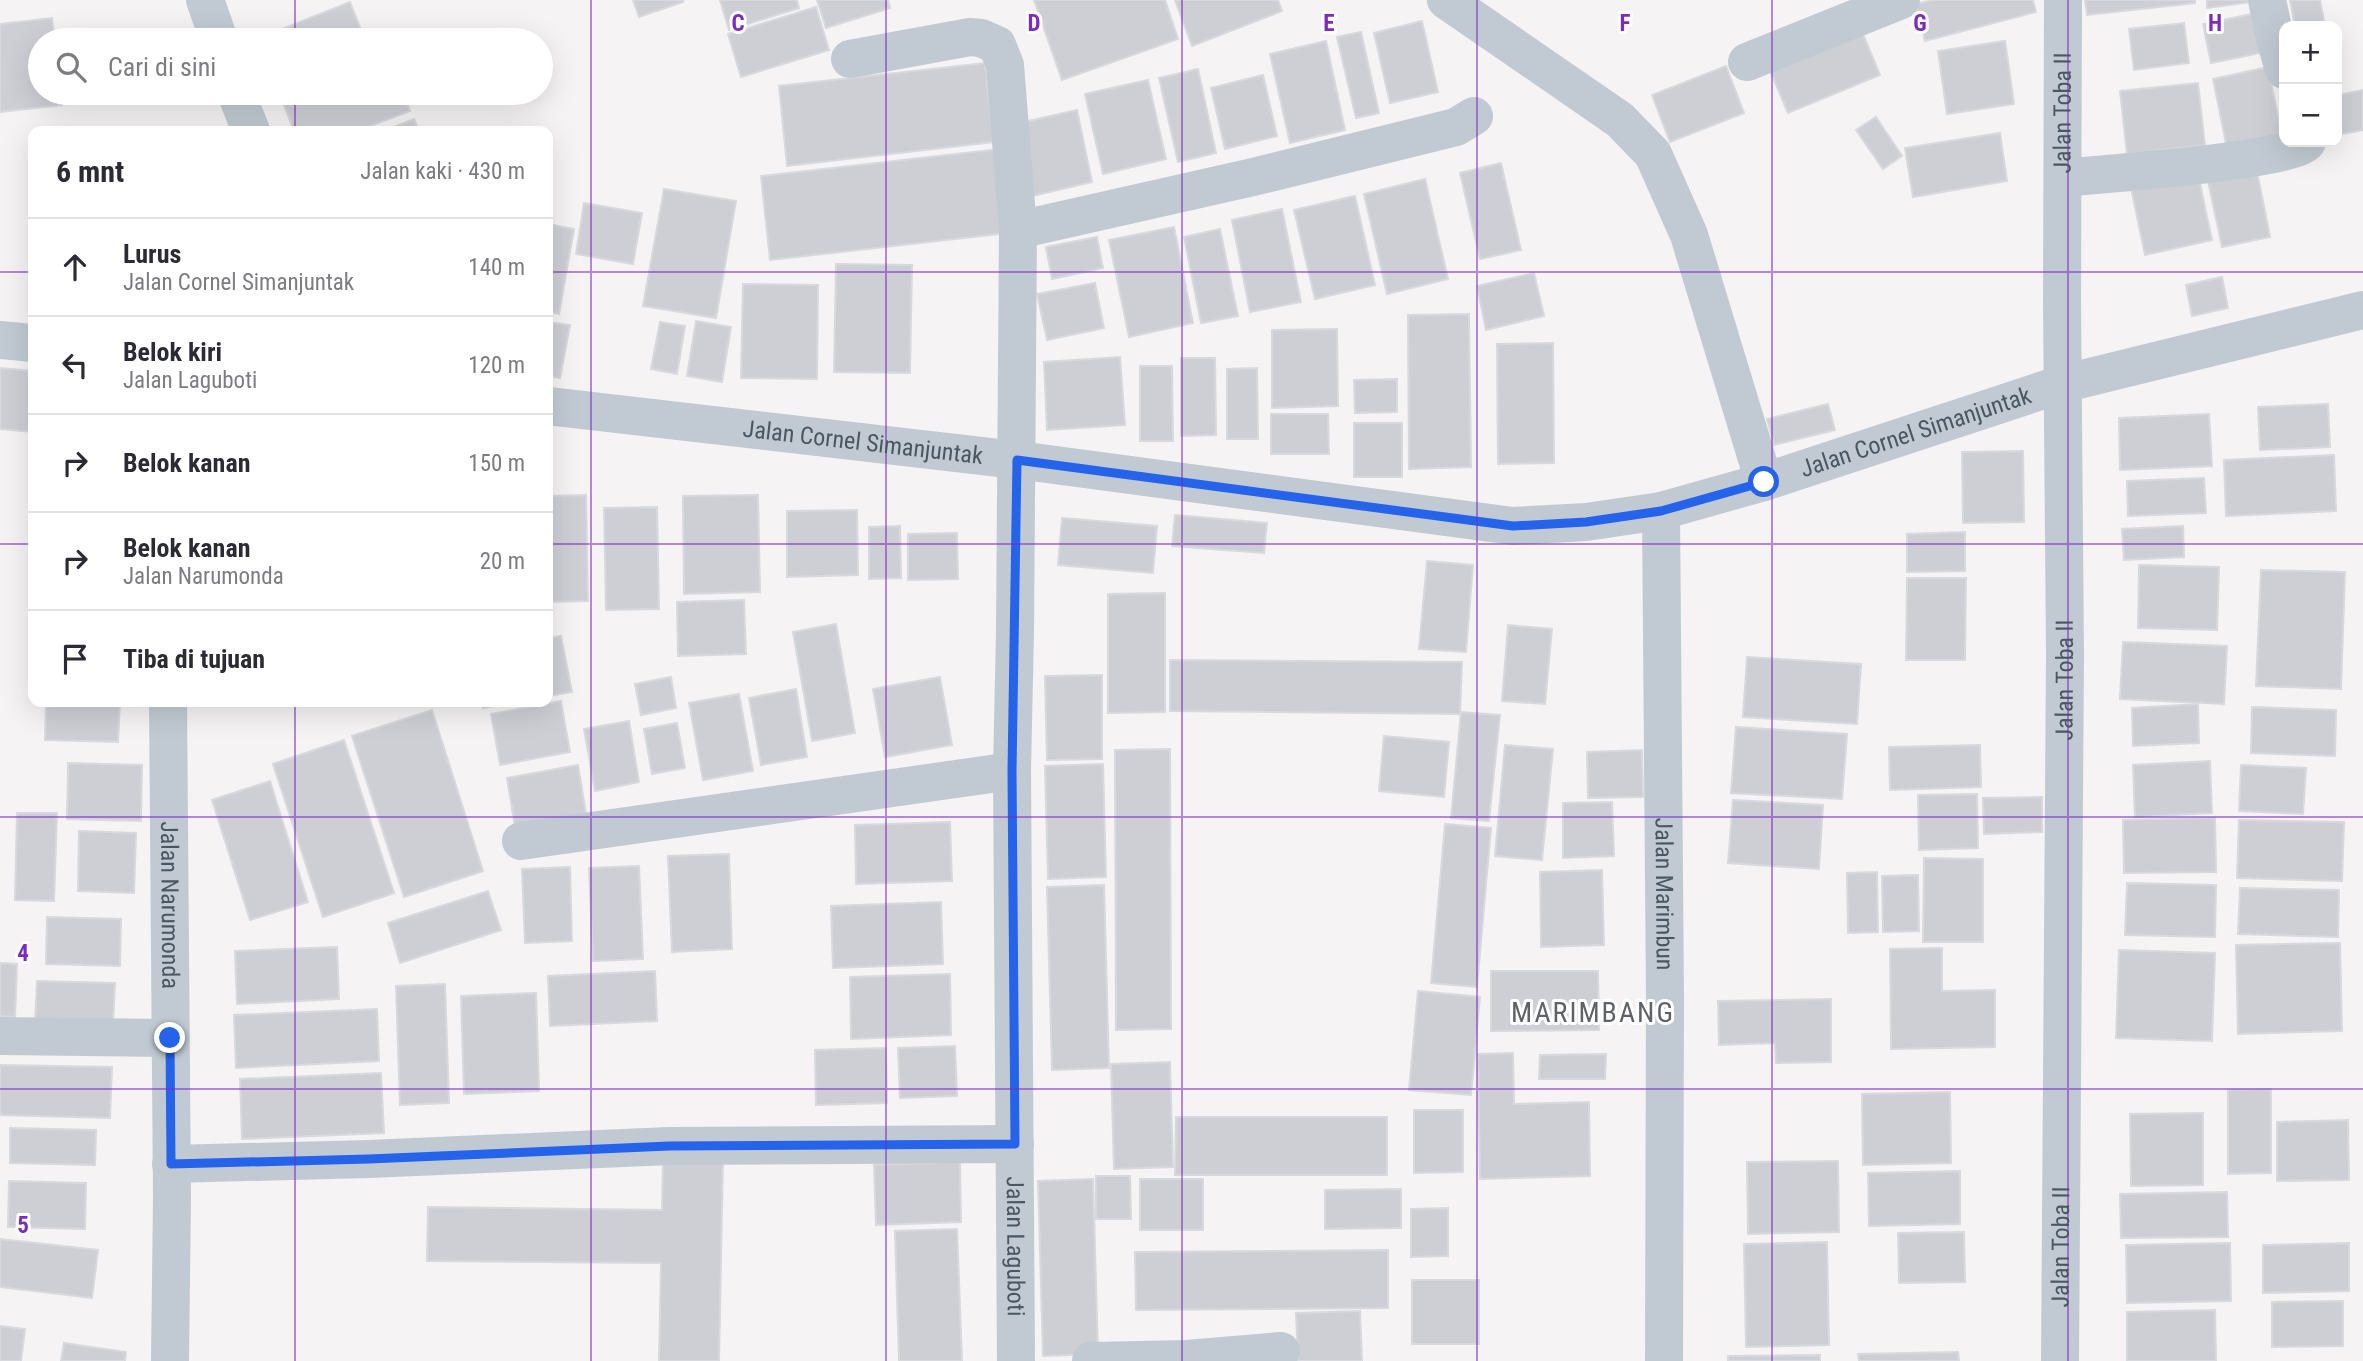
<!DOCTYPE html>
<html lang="id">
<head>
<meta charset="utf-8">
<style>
  :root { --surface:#fff; --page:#f7f7f7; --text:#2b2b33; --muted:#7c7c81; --line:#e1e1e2 }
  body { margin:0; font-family:"Roboto Condensed",sans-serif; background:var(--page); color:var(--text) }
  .controls { position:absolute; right:21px; top:21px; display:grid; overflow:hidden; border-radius:14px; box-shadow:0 7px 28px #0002 }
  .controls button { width:63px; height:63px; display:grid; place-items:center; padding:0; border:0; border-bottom:2px solid var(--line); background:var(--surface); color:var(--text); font:35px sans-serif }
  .stop { position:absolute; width:21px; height:21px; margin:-16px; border:5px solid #2563eb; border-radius:50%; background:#fff }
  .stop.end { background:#2563eb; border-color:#fff; box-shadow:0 2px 7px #0008 }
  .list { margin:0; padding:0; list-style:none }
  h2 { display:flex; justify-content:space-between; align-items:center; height:91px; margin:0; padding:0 28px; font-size:30px }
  h2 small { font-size:23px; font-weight:400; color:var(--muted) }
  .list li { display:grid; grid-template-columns:46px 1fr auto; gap:21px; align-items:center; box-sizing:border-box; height:98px; padding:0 28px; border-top:2px solid var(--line) }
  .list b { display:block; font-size:26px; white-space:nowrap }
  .list p { margin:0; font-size:23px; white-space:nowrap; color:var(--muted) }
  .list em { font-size:23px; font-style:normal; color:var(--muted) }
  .icon { flex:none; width:38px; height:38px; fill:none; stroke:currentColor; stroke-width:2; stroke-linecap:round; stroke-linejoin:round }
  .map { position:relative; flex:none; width:2363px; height:1361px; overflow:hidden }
  .search { position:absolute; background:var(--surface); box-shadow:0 7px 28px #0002; left:28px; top:28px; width:525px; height:77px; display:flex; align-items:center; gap:18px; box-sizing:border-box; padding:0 24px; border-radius:38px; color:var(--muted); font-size:26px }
  .panel { position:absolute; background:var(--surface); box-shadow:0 7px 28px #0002; left:28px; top:126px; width:525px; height:581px; border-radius:14px }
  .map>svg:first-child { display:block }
  .building { fill:#cdcfd5; stroke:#d7d9de; stroke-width:2 }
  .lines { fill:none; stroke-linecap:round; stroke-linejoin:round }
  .minor { stroke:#c1cad2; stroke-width:38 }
  .route { stroke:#2563eb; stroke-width:9 }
  .grid { fill:none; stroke:#7b2cbf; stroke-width:2; stroke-opacity:0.55 }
  .labels { text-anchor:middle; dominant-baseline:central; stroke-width:6; stroke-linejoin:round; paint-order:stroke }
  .street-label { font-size:24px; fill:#4a5661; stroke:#fff }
  .quarter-label { font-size:28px; letter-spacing:2px; fill:#5f6368; stroke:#fff }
  .grid-label { font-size:23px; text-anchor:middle; font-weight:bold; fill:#7b2cbf; stroke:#fff; stroke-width:6; stroke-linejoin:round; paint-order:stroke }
</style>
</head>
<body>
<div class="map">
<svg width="2363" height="1361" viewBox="0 0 2363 1361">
  <rect width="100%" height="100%" fill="#f5f3f3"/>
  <g class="building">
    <polygon points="633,0 683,0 683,2 639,17"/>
    <polygon points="720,0 797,0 799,8 729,30"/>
    <polygon points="817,0 888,0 890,8 826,28"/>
    <polygon points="1034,0 1165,0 1178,39 1062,80"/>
    <polygon points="1175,0 1278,0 1282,11 1192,46"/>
    <polygon points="1933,0 2033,0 2036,12 1925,41 1916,4"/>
    <polygon points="2085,0 2195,0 2195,3 2087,15"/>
    <polygon points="2207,0 2251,0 2251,2 2207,8"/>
    <polygon points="2290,0 2320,0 2325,26 2295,26"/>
    <polygon points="350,2 365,40 265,40 264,36"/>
    <polygon points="816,7 829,50 741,77 728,34"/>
    <polygon points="2257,13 2265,52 2211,63 2203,24"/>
    <polygon points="52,18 55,40 40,40 40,93 60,93 62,105 0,112 0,24"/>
    <polygon points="1422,21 1438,92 1390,103 1374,33"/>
    <polygon points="2184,23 2189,63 2134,70 2129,29"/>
    <polygon points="1860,27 1880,75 1788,113 1768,66"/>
    <polygon points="1361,32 1379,113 1356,118 1337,37"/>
    <polygon points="1326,41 1345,130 1290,143 1270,54"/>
    <polygon points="2005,41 2014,104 1947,114 1938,51"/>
    <polygon points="985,63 993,142 787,166 779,86"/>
    <polygon points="1726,66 1744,113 1670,142 1652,95"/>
    <polygon points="2268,67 2283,141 2228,153 2213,79"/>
    <polygon points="1198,69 1216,153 1178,162 1159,78"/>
    <polygon points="1263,75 1277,136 1225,149 1211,88"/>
    <polygon points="1148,80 1166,159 1103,174 1085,94"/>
    <polygon points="2198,83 2205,145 2127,154 2120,91"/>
    <polygon points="2363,90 2363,130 2337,135 2337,95"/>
    <polygon points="311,93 404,93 410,111 357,131 294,131 283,103"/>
    <polygon points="1077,110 1092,182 1028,197 1011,125"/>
    <polygon points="1876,117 1902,156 1883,169 1856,130"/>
    <polygon points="414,119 419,131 383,131"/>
    <polygon points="2000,133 2007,181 1913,197 1905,148"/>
    <polygon points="999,149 1007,233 770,260 761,176"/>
    <polygon points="1501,163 1521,250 1480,259 1460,173"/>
    <polygon points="2257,171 2270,237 2222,247 2208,181"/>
    <polygon points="2198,174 2212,240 2145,255 2131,188"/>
    <polygon points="1425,179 1448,279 1387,294 1364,194"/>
    <polygon points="664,189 736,201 716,318 643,306"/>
    <polygon points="1355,196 1375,285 1315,299 1294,210"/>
    <polygon points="584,203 642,213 633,264 576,254"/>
    <polygon points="1282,209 1301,302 1250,312 1232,220"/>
    <polygon points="548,224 574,229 559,314 548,312"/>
    <polygon points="1174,227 1193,323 1129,337 1109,240"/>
    <polygon points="1220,229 1238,316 1201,323 1184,237"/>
    <polygon points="1097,237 1103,268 1052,279 1046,247"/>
    <polygon points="836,264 912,265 910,373 834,372"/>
    <polygon points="1534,273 1544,316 1486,330 1477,286"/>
    <polygon points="2222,277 2228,308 2192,316 2186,285"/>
    <polygon points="1095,283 1104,328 1047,340 1037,294"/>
    <polygon points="743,284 818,285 817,379 741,378"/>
    <polygon points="1469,314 1471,467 1409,469 1408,315"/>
    <polygon points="696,321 731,327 722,382 687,376"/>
    <polygon points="548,322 570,325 560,378 548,376"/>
    <polygon points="660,322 685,326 677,374 651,369"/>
    <polygon points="1337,329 1338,406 1272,408 1272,330"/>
    <polygon points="1553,343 1554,463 1498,464 1497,344"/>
    <polygon points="1120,357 1125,425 1047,430 1044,362"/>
    <polygon points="1181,358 1215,358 1216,435 1181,436"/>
    <polygon points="1140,366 1172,366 1173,441 1140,441"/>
    <polygon points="0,368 33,371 33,432 0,429"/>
    <polygon points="1257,368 1258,439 1227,439 1227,369"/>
    <polygon points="1397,379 1397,412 1355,413 1354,380"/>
    <polygon points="1828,404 1835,430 1774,445 1767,419"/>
    <polygon points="2328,404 2330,447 2260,450 2258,407"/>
    <polygon points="1271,414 1328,414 1329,454 1271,454"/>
    <polygon points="2209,414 2212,466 2120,470 2119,418"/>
    <rect x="1354" y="423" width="48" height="54"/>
    <polygon points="2023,451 2024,522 1963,523 1962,452"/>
    <polygon points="2334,455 2336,511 2226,516 2224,460"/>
    <polygon points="2204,478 2206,513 2128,516 2127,481"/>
    <polygon points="586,495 588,601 548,602 548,496"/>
    <polygon points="758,495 760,592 684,594 683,496"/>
    <polygon points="657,507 659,609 606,610 604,508"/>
    <polygon points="857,510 858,575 787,577 787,511"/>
    <polygon points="1175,515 1267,523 1264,553 1172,546"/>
    <polygon points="1062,518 1157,526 1153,573 1058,565"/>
    <polygon points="900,526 901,578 869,579 869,527"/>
    <polygon points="2183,526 2184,557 2124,560 2122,529"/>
    <polygon points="1965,532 1965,571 1907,572 1907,534"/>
    <polygon points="957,533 958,579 908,580 908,534"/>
    <polygon points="1427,561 1473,565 1466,652 1419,649"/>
    <polygon points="2139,565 2219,567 2217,630 2138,628"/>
    <polygon points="2261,570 2345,572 2341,689 2256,686"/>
    <polygon points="1907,578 1966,578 1965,660 1906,660"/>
    <polygon points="1165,593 1165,712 1108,713 1108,594"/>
    <polygon points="744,600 746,654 678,656 677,602"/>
    <polygon points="836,624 855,733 812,741 793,632"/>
    <polygon points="1508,625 1552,629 1545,704 1502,701"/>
    <polygon points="561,636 572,692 548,696 548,638"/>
    <polygon points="2123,642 2227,646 2224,704 2120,699"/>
    <polygon points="1747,657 1861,664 1857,724 1743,717"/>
    <polygon points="1170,660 1462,662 1460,714 1170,711"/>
    <polygon points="1102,675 1102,759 1047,760 1045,676"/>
    <polygon points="671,677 676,708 641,715 635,684"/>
    <polygon points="940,677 952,745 885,757 873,689"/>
    <polygon points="796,689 807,757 761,765 749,698"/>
    <polygon points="739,694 753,771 703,780 689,703"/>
    <polygon points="561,701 570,752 500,765 491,714"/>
    <polygon points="46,702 120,702 118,742 45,740"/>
    <polygon points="482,702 516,702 483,708"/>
    <polygon points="2198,704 2199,743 2133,746 2132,708"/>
    <polygon points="2252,707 2336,710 2335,756 2251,753"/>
    <polygon points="432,710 483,871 404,897 352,736"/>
    <polygon points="1461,712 1500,715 1489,821 1451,818"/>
    <polygon points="629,721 639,782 595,791 584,729"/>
    <polygon points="677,723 685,768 652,774 644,729"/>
    <polygon points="1736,727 1847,734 1842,799 1731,793"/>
    <polygon points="1384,736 1449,742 1444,797 1379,791"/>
    <polygon points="344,740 394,893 323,917 273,764"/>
    <polygon points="1505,745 1553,749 1542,860 1495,856"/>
    <polygon points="1980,745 1981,787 1890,790 1889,747"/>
    <polygon points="1170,749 1171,1029 1116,1030 1115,750"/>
    <polygon points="1642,750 1643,797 1588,798 1587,752"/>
    <polygon points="2210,761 2212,813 2135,817 2133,765"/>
    <polygon points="68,763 142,765 141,821 67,819"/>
    <polygon points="1103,764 1106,877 1048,879 1045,766"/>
    <polygon points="578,765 587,820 516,833 507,778"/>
    <polygon points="2241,765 2306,768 2303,814 2239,811"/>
    <polygon points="270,781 308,902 250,920 212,800"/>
    <polygon points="1977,794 1978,848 1919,850 1918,795"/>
    <polygon points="2042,797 2042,832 1984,834 1983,798"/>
    <polygon points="1733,800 1823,805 1819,869 1728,863"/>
    <polygon points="1612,802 1614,856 1563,858 1563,803"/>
    <polygon points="17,813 57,813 54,901 15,900"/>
    <polygon points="2215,818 2216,872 2124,873 2123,820"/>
    <polygon points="2239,820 2344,822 2342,881 2237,878"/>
    <polygon points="950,822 952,881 856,884 855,825"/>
    <polygon points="1445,824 1491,828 1477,987 1431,983"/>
    <polygon points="79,831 136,833 134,893 78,891"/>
    <polygon points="729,854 732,949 672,952 668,856"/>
    <polygon points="1924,858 1983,859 1983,942 1923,942"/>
    <polygon points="639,866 643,959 593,961 589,868"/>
    <polygon points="570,867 572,941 525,943 522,869"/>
    <polygon points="1602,870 1604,945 1541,947 1540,872"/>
    <polygon points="1877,872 1878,932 1848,933 1847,873"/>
    <polygon points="1918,875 1919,931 1883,932 1882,876"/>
    <polygon points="2127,883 2216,885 2215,937 2125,935"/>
    <polygon points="1104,885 1109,1068 1052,1070 1047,887"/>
    <polygon points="2240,888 2339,890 2338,937 2238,934"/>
    <polygon points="488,891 501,930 400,963 388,923"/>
    <polygon points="941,902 943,964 833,968 831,906"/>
    <polygon points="47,917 121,919 120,966 46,964"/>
    <polygon points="2340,943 2342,1031 2238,1034 2236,945"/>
    <polygon points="337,947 339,999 237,1004 235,951"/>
    <polygon points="1942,948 1942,991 1995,990 1995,1047 1891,1049 1890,949"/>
    <polygon points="2119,950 2215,953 2212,1041 2116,1038"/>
    <polygon points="0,963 17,964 15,1017 0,1016"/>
    <polygon points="655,971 657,1021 550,1026 548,976"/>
    <polygon points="1491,971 1598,971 1599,1030 1491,1031"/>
    <polygon points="950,974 951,1035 851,1039 850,977"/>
    <polygon points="37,981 115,983 113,1024 35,1022"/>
    <polygon points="445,984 449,1103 400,1105 396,986"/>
    <polygon points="1418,991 1480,997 1471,1095 1409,1090"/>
    <polygon points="536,993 539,1091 464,1094 461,996"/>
    <polygon points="1831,999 1831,1062 1776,1063 1775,1043 1719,1045 1718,1001"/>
    <polygon points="377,1009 379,1061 236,1068 234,1015"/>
    <polygon points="955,1046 957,1096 900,1098 898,1048"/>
    <polygon points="886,1048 887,1103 816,1105 815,1050"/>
    <polygon points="1513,1053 1514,1104 1589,1102 1590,1176 1480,1179 1478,1054"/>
    <polygon points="1606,1054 1605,1079 1539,1079 1540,1055"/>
    <polygon points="1170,1062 1173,1167 1114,1169 1111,1064"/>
    <polygon points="0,1065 112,1067 110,1118 0,1115"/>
    <polygon points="381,1073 384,1133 242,1139 240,1079"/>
    <polygon points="2271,1089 2271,1173 2228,1174 2228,1090"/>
    <polygon points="1950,1092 1951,1163 1863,1165 1862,1094"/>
    <polygon points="1414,1110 1463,1110 1463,1172 1414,1173"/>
    <polygon points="2203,1113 2203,1185 2131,1186 2130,1114"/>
    <polygon points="1176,1117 1387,1117 1387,1175 1175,1175"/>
    <polygon points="2348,1120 2349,1180 2277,1181 2277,1122"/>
    <polygon points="10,1128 96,1130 95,1165 10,1163"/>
    <polygon points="663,1157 723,1158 719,1361 659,1361 661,1263 427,1261 428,1207 662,1210"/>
    <polygon points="1838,1161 1839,1232 1748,1234 1747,1162"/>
    <polygon points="960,1162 961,1222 876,1225 874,1165"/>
    <polygon points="1960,1171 1960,1224 1869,1226 1868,1173"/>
    <polygon points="1096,1176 1130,1176 1131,1219 1096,1219"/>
    <polygon points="1093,1179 1098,1354 1043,1356 1038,1181"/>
    <rect x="1140" y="1179" width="63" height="51"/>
    <polygon points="9,1181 86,1183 85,1229 8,1227"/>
    <polygon points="1401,1189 1401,1228 1325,1229 1325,1190"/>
    <polygon points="2227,1192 2228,1237 2121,1238 2120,1194"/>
    <polygon points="1448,1208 1448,1256 1411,1257 1411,1209"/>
    <polygon points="957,1229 962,1361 899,1361 895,1231"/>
    <polygon points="1964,1232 1965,1282 1899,1283 1898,1233"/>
    <polygon points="0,1239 98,1250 92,1298 0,1287"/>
    <polygon points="1827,1242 1829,1345 1746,1347 1744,1244"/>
    <polygon points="2230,1243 2231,1301 2127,1303 2126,1245"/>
    <polygon points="2349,1243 2349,1291 2263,1293 2263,1245"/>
    <polygon points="1388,1250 1388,1308 1136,1310 1135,1252"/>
    <rect x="1412" y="1280" width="67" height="64"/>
    <polygon points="2343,1301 2343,1346 2272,1347 2272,1302"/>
    <polygon points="2215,1310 2216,1361 2127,1361 2127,1312"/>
    <polygon points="1360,1311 1362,1361 1298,1361 1296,1313"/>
    <polygon points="0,1326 25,1329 21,1361 0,1361"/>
    <polygon points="64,1343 126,1352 125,1361 61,1361"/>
    <polygon points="1958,1352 1959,1361 1859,1361 1858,1354"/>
    <polygon points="1820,1355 1820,1361 1728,1361 1728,1356"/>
  </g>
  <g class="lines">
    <g class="minor">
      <polyline points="205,0 219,40"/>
      <polyline points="1446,0 1620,120 1653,154 1689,235 1764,482"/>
      <polyline points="2267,0 2275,38 2284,70"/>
      <path id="s1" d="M850,59L970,37L981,38L997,45L1005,65L1018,230L1015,631L1012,771L1016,1361"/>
      <polyline points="1747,62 1901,0"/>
      <polyline points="236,93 251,131"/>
      <path d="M2063,178C2099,174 2293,161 2307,142"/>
      <polyline points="1018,230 1253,177 1456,127 1474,116"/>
      <polyline points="0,340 33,343"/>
      <path id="s2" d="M548,406L1017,460L1513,526L1586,522L1661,511L1764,482L2062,384L2363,310"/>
      <path id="s3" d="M1661,511L1665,999L1664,1361"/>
      <path id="s4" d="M168,702L172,1198L170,1361"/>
      <polyline points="521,841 1012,771"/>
      <polyline points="0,1036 170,1038"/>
      <polyline points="171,1164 369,1159 669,1146 1015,1144"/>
      <polyline points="1091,1361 1187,1359 1281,1351"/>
      <path id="s5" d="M2060,1361L2065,655L2062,301L2063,0"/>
    </g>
  </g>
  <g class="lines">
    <polyline class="route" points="170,1038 171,1164 369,1159 669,1146 1015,1144 1012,771 1017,460 1513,526 1586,522 1661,511 1764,482"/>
  </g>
  <path class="grid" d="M295,0V40M591,0V1361M886,0V1361M1182,0V1361M1477,0V1361M1772,0V1361M2068,0V1361M295,93V131M0,272H33M548,272H2363M0,544H33M548,544H2363M295,702V1361M0,817H2363M0,1089H2363"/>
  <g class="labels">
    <g class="street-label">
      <text stroke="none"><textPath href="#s5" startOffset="1248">Jalan Toba II</textPath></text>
      <text stroke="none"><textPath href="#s2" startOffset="1388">Jalan Cornel Simanjuntak</textPath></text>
      <text stroke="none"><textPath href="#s2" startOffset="317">Jalan Cornel Simanjuntak</textPath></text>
      <text stroke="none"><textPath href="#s5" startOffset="681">Jalan Toba II</textPath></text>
      <text stroke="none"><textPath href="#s3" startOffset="383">Jalan Marimbun</textPath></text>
      <text stroke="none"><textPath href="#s4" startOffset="203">Jalan Narumonda</textPath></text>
      <text stroke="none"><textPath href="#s1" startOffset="1354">Jalan Laguboti</textPath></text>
      <text stroke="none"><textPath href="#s5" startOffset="114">Jalan Toba II</textPath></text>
    </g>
    <g class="quarter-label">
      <text x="1593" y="1012">MARIMBANG</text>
    </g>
  </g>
  <g class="grid-label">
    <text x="738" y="31">C</text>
    <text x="1034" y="31">D</text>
    <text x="1329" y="31">E</text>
    <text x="1625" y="31">F</text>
    <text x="1920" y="31">G</text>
    <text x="2215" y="31">H</text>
    <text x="23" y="961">4</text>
    <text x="23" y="1233">5</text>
  </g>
</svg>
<div class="controls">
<button>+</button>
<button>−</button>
</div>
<div class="stop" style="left:1764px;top:482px"></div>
<div class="stop end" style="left:170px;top:1038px"></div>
<div class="search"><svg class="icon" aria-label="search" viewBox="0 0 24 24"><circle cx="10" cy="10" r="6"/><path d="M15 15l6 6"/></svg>Cari di sini</div>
<section class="panel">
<h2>6 mnt<small>Jalan kaki · 430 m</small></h2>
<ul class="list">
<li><svg class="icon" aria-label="ahead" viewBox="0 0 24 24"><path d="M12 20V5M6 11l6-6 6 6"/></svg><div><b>Lurus</b><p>Jalan Cornel Simanjuntak</p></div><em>140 m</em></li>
<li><svg class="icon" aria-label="left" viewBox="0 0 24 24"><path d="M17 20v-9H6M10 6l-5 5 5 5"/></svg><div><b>Belok kiri</b><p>Jalan Laguboti</p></div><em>120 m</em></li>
<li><svg class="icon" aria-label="right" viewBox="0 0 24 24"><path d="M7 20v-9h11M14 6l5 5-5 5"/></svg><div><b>Belok kanan</b></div><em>150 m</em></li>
<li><svg class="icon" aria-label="right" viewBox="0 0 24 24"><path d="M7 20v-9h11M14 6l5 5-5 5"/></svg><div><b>Belok kanan</b><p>Jalan Narumonda</p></div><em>20 m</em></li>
<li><svg class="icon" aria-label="arrive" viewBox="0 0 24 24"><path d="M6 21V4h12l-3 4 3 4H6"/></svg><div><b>Tiba di tujuan</b></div></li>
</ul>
</section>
</div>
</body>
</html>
